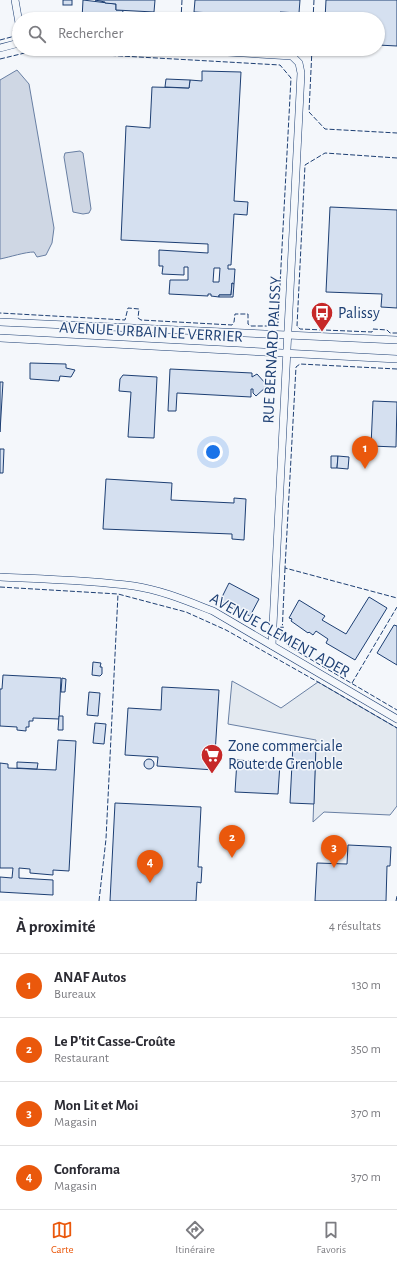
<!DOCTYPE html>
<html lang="fr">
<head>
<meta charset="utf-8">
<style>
  :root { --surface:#fff; --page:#f2f2f3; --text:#2b2b33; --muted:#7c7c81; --line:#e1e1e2; --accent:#ea580c }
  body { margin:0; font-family:"Alegreya Sans",sans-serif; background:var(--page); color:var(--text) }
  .you { position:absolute; left:213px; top:452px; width:14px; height:14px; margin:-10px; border:3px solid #fff; border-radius:50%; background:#1a73e8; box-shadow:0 0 0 6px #1a73e833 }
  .badge { display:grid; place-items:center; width:26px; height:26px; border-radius:50%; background:var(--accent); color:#fff; font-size:13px; font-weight:700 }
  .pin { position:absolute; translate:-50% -33px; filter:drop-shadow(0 1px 2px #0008) }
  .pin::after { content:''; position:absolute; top:21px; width:14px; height:12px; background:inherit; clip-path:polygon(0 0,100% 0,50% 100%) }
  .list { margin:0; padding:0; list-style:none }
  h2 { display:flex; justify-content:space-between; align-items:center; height:52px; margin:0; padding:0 16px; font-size:17px }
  h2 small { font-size:13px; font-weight:400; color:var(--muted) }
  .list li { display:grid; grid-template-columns:26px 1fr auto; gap:12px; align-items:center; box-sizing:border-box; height:64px; padding:0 16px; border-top:1px solid var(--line) }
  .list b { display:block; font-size:15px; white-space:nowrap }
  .list p { margin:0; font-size:13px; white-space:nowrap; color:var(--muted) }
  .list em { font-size:13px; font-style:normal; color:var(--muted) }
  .icon { flex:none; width:22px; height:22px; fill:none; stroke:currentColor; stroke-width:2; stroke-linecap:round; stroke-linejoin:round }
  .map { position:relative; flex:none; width:397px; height:901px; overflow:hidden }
  .search { position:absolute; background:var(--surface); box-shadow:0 1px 3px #0004; left:12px; right:12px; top:12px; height:44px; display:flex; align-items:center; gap:10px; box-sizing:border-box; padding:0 14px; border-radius:22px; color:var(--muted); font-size:15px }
  .sheet { height:308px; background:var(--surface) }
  nav { display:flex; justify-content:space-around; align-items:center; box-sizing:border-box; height:56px; border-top:1px solid var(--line); background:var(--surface); font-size:11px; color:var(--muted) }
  nav a { display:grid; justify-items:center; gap:2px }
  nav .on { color:var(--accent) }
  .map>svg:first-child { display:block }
  .green { fill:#e3e9f0; stroke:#687fa3 }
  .water { fill:#cfd7e4; stroke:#687fa3 }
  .building { fill:#d5e0f0; stroke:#1d3f73; fill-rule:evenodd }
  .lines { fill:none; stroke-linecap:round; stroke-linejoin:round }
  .minor-casing { stroke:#1d3f73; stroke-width:8 }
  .minor { stroke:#f4f7fb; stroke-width:7 }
  .fence { stroke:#1d3f73; stroke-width:1; stroke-dasharray:5 2; stroke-linecap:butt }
  .labels { text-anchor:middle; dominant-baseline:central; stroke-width:3; stroke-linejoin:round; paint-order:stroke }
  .poi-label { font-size:16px; fill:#1d3f73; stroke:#f4f7fb; text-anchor:start }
  .street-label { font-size:16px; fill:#1d3f73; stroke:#f4f7fb }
</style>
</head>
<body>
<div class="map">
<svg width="397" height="901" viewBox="0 0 397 901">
  <rect width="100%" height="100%" fill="#f4f7fb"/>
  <polygon class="green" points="232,681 281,708 318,682 397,728 397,806 390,815 324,812 313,822 316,740 228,724"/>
  <g class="water">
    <path d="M17,70L29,84L54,228L52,243L46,255L37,257L34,252C25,252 10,257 0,259V80Z"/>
    <polygon points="80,151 83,153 91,209 89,213 83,214 73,212 64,157 65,153"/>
  </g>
  <g class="building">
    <rect x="63" y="0" width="9" height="5"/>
    <polygon points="83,0 116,4 116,10 123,10 122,19 82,19"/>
    <polygon points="95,0 155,0 154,12 116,10 116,4 105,3 105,2"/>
    <polygon points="195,0 300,0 299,13 280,12 279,18 283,19 265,19 266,16 194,12"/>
    <polygon points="326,0 397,0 397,46 378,45 378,19 325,19"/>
    <path d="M202,71L241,72L234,201L248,202L247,215L234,214L231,265H228V269H235L234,284L232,283L231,295H219V297L211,296V294H208V296L169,294L170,280H188V267H184V275L162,274L163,266H159V250L208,253V244L121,240L126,126L150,128L152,87L189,88L190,80L202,81ZM214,268H220L219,282H213Z"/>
    <polygon points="166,79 190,80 189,88 165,87"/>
    <polygon points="330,207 397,210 397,308 381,307 382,294 326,292"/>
    <polygon points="232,283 234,284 233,297 219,297 219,295 231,295"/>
    <polygon points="30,363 66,364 66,368 75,370 71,377 60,376 59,381 30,379"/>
    <polygon points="170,369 252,373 252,377 257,374 266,384 266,387 256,396 253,393 253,389 251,389 251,397 177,393 176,411 168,411"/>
    <polygon points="123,375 157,377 154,438 128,437 131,392 119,391 120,379"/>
    <polygon points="0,382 3,382 0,432"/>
    <polygon points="373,401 397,402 396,447 371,446"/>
    <polygon points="0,449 4,449 3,473 0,473"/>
    <polygon points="331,456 338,456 337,468 331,468"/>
    <polygon points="338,456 349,457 348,469 337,468"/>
    <polygon points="106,479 172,483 171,500 234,503 234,498 246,499 244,540 232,539 232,534 103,529"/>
    <polygon points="229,583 259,599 250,616 220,601"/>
    <polygon points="369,597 387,608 355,660 326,643 328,639 316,631 313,635 309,632 308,633 291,621 292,619 289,618 299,600 325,616 322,620 346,634"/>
    <polygon points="394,625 397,626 397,665 377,653"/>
    <polygon points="93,662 101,663 100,667 102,667 102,674 100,676 92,675"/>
    <polygon points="3,675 61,678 59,719 33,718 33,721 29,721 29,727 26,727 26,731 17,730 17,727 0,726 0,689 2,689"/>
    <polygon points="62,678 66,679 65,692 61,692"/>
    <polygon points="162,687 219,690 214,770 157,766 158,757 125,755 128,708 161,710"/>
    <polygon points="89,692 100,693 98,716 87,715"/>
    <polygon points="59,716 63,716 63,730 58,730"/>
    <polygon points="95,723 106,724 104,744 93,743"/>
    <polygon points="58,740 76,741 69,871 53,870 53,875 30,873 30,869 19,868 19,878 53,880 53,895 0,892 0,877 12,878 13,868 0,868 0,763 8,764 8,768 56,770"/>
    <polygon points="293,744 316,745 314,804 290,803"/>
    <circle cx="149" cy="764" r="5"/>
    <polygon points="237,760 280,763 278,794 235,792"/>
    <polygon points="17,762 38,763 37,769 17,768"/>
    <polygon points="115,803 201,807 198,867 202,867 201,883 197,882 196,901 110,901"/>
    <polygon points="348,845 391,847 390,866 387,866 386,901 315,901 317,863 347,864"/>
  </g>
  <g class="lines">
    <g class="minor-casing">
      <g id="minor">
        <polyline points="15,0 19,23"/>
        <polyline points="0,48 19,43"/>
        <polyline points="179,49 292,56 299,63 301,73 272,645"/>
        <polyline points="0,322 397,340"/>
        <polyline points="0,338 397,359"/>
        <path d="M0,577C45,579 90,580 134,586C161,590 187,601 213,611L397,719"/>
      </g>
    </g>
    <use href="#minor" class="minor"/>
    <g class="fence">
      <polyline points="37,19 52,17 52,19"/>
      <polyline points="181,19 182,0"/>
      <polyline points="313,19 314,0"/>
      <polyline points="0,40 15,36 13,30 19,29"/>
      <polyline points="312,49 309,112 325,129 397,133"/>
      <polyline points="0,59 33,51 280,65 291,78 278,323 274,326 251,326 248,324 248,314 235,314 234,322 232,325 141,320 138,318 139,309 128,308 125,320 0,313"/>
      <polyline points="397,158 325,153 305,165 297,326 300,329 372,332 373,329 387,330 390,333 397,333"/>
      <polyline points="397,369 300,364 296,367 285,568 397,598"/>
      <polyline points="285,568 282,635 288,646 397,710"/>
      <polyline points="0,587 118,594 186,612 226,630 318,682 397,728"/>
      <polyline points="352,683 397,607"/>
      <polyline points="99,901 106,839 118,594"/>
      <polyline points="396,901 397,896"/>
    </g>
  </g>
  <defs>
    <g id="bus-pin" transform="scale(1.15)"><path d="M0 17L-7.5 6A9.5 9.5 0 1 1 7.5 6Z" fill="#c62828" stroke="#f4f7fb"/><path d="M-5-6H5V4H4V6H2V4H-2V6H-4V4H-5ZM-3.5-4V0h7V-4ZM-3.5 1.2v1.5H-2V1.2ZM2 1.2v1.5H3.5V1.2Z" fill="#fff"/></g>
    <g id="supermarket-pin" transform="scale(1.15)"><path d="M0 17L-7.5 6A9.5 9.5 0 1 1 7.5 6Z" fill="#c62828" stroke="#f4f7fb"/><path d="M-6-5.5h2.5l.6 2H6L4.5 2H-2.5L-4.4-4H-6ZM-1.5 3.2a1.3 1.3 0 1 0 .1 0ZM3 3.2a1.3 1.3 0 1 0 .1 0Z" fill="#fff"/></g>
  </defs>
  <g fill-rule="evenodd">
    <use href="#bus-pin" x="322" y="313"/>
    <use href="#supermarket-pin" x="212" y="755"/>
  </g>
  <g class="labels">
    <g class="poi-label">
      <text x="338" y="313">Palissy</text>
      <text x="228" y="746">Zone commerciale<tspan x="228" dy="18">Route de Grenoble</tspan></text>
    </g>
    <g class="street-label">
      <text transform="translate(151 332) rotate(3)">AVENUE URBAIN LE VERRIER</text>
      <text transform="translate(272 350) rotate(-87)">RUE BERNARD PALISSY</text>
      <text transform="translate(280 635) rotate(29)">AVENUE CLÉMENT ADER</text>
    </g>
  </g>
</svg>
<div class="you"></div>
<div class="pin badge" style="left:365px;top:469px">1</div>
<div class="pin badge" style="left:232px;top:858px">2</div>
<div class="pin badge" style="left:334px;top:868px">3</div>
<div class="pin badge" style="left:150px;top:883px">4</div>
<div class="search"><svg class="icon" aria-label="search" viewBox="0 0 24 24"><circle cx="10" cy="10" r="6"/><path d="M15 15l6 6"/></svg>Rechercher</div>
</div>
<section class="sheet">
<h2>À proximité<small>4 résultats</small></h2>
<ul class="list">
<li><span class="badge">1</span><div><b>ANAF Autos</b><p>Bureaux</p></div><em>130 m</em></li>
<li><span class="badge">2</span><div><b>Le P'tit Casse-Croûte</b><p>Restaurant</p></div><em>350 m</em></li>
<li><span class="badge">3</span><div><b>Mon Lit et Moi</b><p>Magasin</p></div><em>370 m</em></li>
<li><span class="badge">4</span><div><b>Conforama</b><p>Magasin</p></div><em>370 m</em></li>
</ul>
</section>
<nav>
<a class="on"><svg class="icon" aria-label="map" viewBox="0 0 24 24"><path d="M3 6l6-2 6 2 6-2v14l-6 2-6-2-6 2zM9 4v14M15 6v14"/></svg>Carte</a>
<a><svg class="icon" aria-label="directions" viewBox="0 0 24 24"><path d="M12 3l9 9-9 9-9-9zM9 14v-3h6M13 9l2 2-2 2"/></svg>Itinéraire</a>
<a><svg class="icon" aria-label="saved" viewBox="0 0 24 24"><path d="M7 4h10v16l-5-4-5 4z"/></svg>Favoris</a>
</nav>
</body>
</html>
